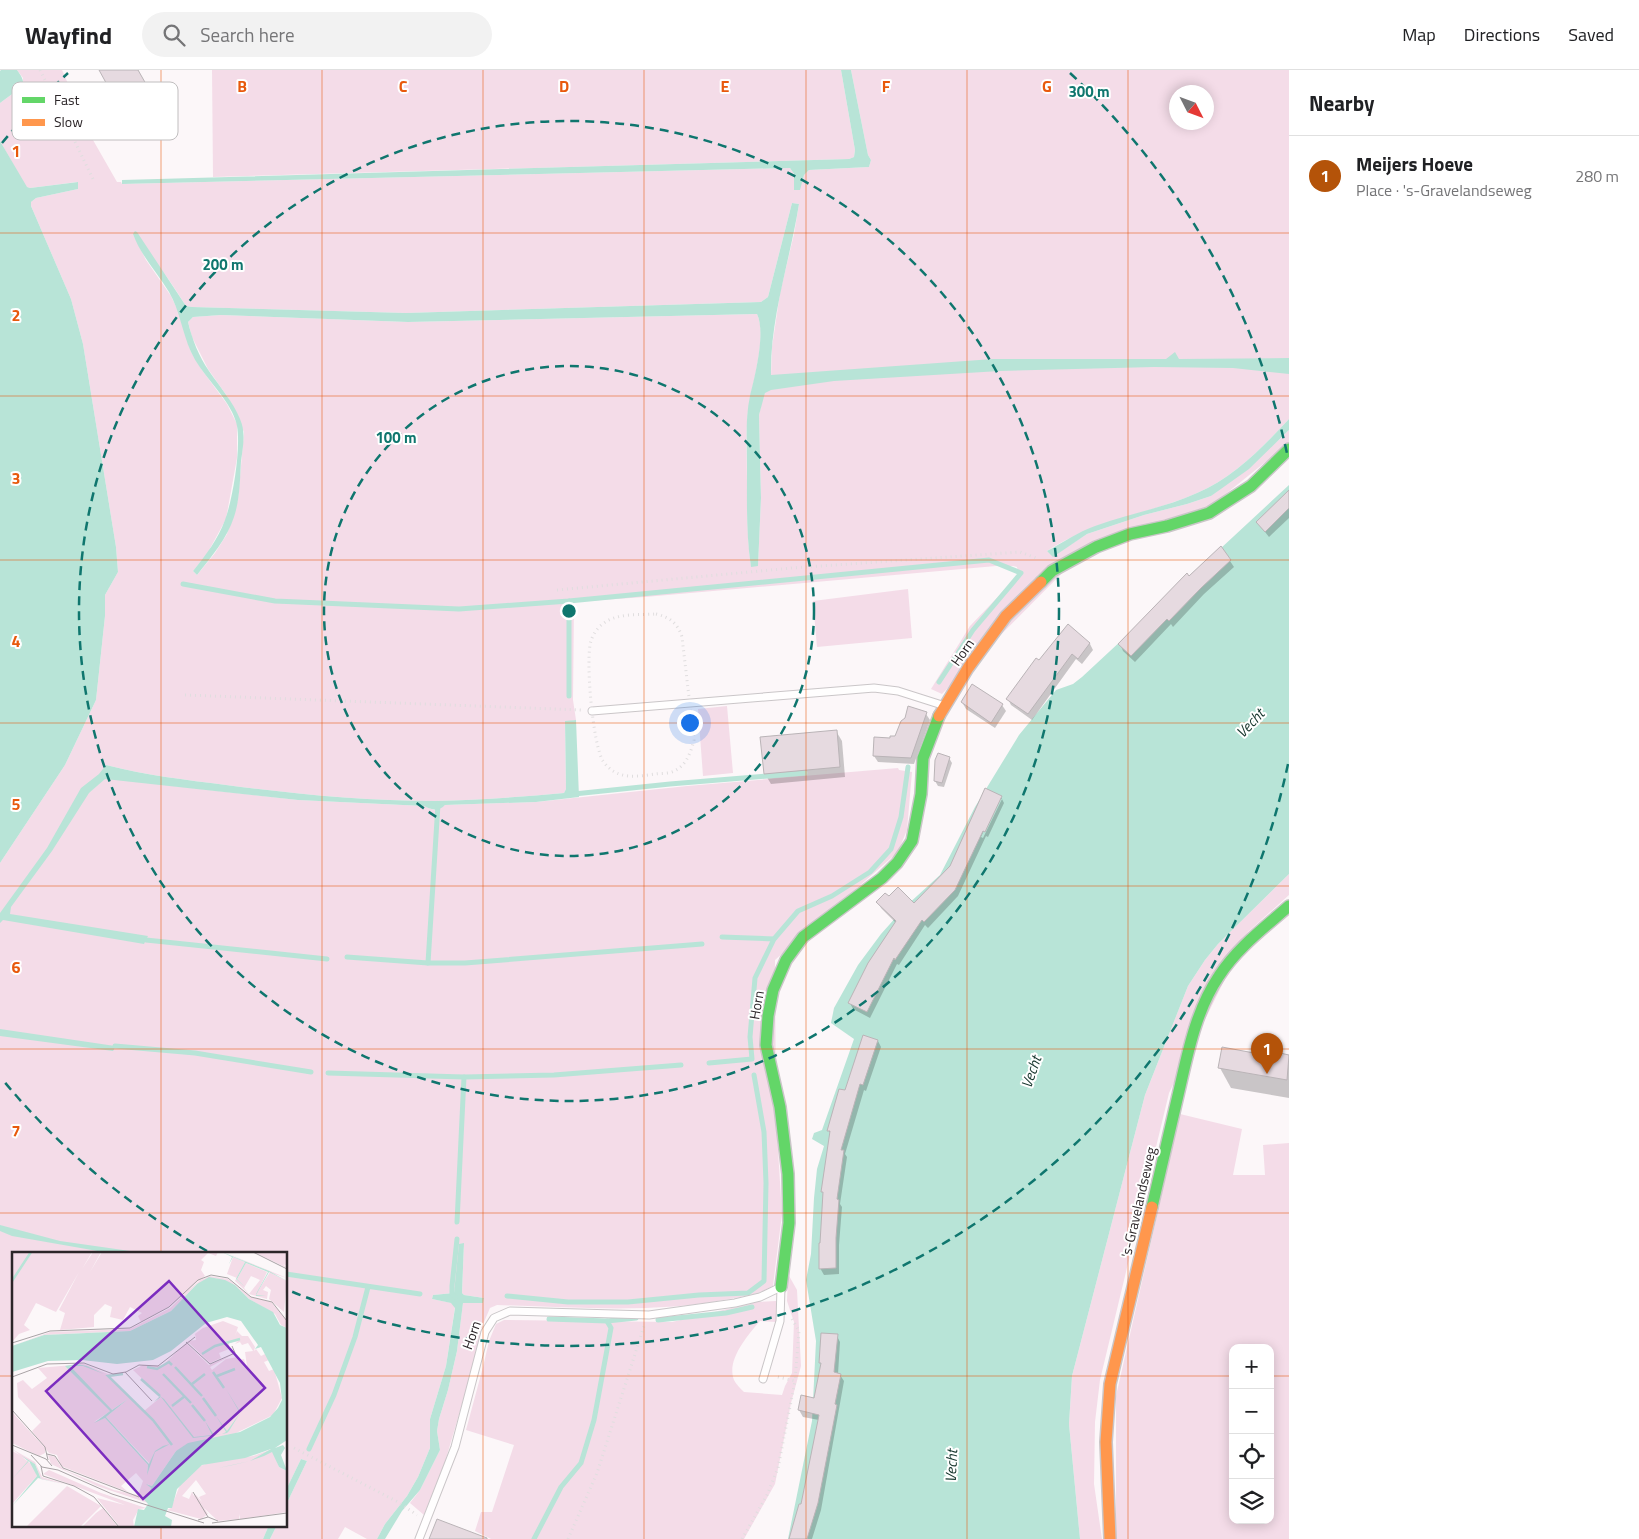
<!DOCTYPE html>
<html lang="en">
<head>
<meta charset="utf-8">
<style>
  :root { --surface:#fff; --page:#f2f2f2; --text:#202124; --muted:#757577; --line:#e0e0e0; --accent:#b45309 }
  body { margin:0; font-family:"Titillium Web",sans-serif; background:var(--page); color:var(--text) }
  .controls { position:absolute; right:15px; bottom:15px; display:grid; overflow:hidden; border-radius:10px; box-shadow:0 2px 12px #0003 }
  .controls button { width:45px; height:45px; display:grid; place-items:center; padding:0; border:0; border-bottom:1px solid var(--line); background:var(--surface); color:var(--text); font:25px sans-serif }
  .compass { position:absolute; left:1169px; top:15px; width:45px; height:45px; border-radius:50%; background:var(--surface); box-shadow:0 2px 12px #0003; rotate:132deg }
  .you { position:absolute; left:689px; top:652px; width:18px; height:18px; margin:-12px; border:4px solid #fff; border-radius:50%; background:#1a73e8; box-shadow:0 0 0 8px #1a73e833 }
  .badge { display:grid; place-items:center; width:32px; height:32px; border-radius:50%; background:var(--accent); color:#fff; font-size:16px; font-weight:700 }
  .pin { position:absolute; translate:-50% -41px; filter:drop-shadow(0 1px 2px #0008) }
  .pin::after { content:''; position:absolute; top:26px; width:18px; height:15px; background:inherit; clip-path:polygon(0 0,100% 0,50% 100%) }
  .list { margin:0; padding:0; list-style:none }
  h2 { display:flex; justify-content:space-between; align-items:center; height:65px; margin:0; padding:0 20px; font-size:21px }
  h2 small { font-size:16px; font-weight:400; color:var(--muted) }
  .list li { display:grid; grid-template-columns:32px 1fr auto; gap:15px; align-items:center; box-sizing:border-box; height:80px; padding:0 20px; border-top:1px solid var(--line) }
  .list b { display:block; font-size:19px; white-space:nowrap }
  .list p { margin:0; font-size:16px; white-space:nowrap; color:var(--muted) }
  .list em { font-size:16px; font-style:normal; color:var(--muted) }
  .icon { flex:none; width:28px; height:28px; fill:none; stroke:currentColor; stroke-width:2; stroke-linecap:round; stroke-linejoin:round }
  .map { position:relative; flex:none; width:1289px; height:1469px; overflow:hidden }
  header { display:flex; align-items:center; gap:30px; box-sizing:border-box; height:70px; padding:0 25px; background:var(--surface); border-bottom:1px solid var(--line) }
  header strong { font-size:24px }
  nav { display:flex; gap:28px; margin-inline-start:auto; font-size:18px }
  .search { width:350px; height:45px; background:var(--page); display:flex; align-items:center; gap:12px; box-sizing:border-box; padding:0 18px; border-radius:28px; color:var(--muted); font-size:19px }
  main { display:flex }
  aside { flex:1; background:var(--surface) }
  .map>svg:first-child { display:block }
  .green { fill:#f4dce8; fill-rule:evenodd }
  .water { fill:#b8e4d7 }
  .shadow { fill:#0003; fill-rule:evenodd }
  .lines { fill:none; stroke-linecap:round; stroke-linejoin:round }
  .stream { stroke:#b8e4d7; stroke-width:5 }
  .building { fill:#e6dae0; stroke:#bab4b7 }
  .lane-casing { stroke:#cac6c8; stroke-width:9 }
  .fast-casing { stroke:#cac6c8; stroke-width:14 }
  .slow-casing { stroke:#cac6c8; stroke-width:14 }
  .path { stroke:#e0dedf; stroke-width:3; stroke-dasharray:1 4; stroke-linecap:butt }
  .lane { stroke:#fffefe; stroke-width:7 }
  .fast { stroke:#63d668; stroke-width:11 }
  .slow { stroke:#ff974d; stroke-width:11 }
  .grid { fill:none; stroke:#e8590c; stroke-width:1; stroke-opacity:0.55 }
  .ring { fill:none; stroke:#0f766e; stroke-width:2.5; stroke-dasharray:9 6 }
  .labels { text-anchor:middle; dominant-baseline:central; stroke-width:4; stroke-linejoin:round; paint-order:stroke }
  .street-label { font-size:14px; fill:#2c2629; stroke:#fff }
  .water-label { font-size:15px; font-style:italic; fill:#13332a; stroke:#fff }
  .inset-river { fill:none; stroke:#b8e4d7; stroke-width:2.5 }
  .inset-road { fill:none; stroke:#a9a3a6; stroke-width:1 }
  .view { fill:#7b2cbf; fill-opacity:0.15; stroke:#7b2cbf; stroke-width:2.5 }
  .inset-edge { fill:none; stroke:#2c2629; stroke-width:2.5 }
  .key { fill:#fff; stroke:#c0bebf; stroke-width:1 }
  .key-label { font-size:14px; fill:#2c2629 }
  .grid-label { font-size:16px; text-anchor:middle; font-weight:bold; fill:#e8590c; stroke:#fff; stroke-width:4; stroke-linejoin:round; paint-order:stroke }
  .centre { fill:#0f766e; stroke:#fff; stroke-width:2.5 }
  .ring-label { font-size:15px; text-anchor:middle; font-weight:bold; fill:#0f766e; stroke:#fff; stroke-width:4; stroke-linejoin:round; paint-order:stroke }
</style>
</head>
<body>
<header>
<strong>Wayfind</strong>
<div class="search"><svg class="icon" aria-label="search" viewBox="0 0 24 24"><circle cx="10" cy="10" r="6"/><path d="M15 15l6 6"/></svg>Search here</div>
<nav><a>Map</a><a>Directions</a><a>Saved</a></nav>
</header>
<main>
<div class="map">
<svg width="1289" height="1469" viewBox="0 0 1289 1469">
  <rect width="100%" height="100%" fill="#fcf7f9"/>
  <g class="green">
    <path d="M17,0H62L93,70L117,112H121L122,114L790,98L794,104V119L799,120L804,105L809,100L869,97L871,90L868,85L851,0H1289V349C1262,378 1234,407 1197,423C1147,445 1094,450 1047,481L1053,486L1087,464L1144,445L1187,434L1211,426L1280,369L1289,360V373L1212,435L1090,475L942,624L931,619L970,556L1013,511L1018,503L1017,497L1013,496H996L645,527L574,532L573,630L576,650L565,652L566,719L564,723C521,727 478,730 435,731C365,731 295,724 226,715C186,710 145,705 106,695L90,722L105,708L298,730L424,736L434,740L445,735L536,732L687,716L898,698L899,700L912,702L907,760L898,782L775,890L776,1048L782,1144L773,1216C759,1224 745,1226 729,1229C654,1244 574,1237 497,1235L490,1238L481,1259L470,1307L445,1392L424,1445L410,1433L420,1420L440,1380L437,1361L439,1349L448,1320L457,1281L463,1232L483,1233L484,1228L464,1225L462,1223L464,1174L454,1223L433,1225L432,1229L452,1233L455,1237L446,1296L430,1349V1378L418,1407L407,1426L385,1454L377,1469H367L345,1457L338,1469H270L277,1455H286V1435L307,1391L301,1389L286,1420V1183H14V1455H269L263,1469H0V793L65,695L96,630L105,546V525L118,502L116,477L83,274L71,229L31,136V132L36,128L78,119L77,112L30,118L26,117L0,71V33L23,16V8ZM1176,22H1206V52H1176ZM792,133L799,134L794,164L780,223L772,277L771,305L762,331L759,345L761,428L758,495L751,496C747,468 747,441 747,413C747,393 746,372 747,352C748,324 769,268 757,244L408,252L221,245L193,247L188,252L192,267L208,299L227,326L244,362L238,429L227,464L215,483L197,505L193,501L207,484L226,449L237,388V354L227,334L202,300L191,282L180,245L171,226L146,190L133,164C153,187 170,210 186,236L192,237L406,243L761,232L768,227Z"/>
    <polygon points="212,0 841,0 855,80 854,87 849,89 213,107"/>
    <polygon points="908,519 912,568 817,577 813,531"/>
    <polygon points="727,636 733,703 703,706 698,639"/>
    <polygon points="1289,804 1289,825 1248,862 1169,1023 1100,1310 1095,1352 1094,1414 1102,1469 1080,1469 1069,1354 1072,1306 1145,1025 1188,916 1205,890 1218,874"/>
    <path d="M1180,1044L1242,1059L1233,1105H1265L1263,1075L1289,1073V1469H1116V1326ZM1233,1278H1270V1450H1233Z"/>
    <path d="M788,1204L797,1220L801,1296L791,1333L775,1414L744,1469H491L475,1461L481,1442H492L514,1375L466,1360L483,1297L489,1271L496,1254L504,1250L672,1252L757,1232L776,1231V1252L760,1251C748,1265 726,1290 734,1310C736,1314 741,1319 744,1322L782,1325L785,1316L792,1303L794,1252L787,1231Z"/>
  </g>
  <g class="water">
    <path d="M1,0H17C21,6 24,9 23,16L0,33V1Z"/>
    <polygon points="841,0 851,0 868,85 871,90 869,97 809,100 804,105 800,120 794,120 794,104 790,98 122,114 122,110 849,89 854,87 855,80"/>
    <polygon points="0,71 27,117 30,118 78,112 78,119 36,128 31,132 31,136 71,229 83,274 116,477 118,502 105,525 105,546 96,630 65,695 0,793"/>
    <path d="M792,133L799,134C790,191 770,247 771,305L993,289H1166L1175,282L1179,289L1289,288V304L1233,298L1154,297L1000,301L834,311L771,320L765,323L759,345L761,428L758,496L751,497C746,464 747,431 747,398C747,374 745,349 750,326C755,306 766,262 757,244L408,252L221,245L193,247L188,252C192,269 199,287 209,301C220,317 233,332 240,349C246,362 243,377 241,391C240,409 240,429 234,447C227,469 211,487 197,505L193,501C206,485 218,469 225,450C233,428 241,379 237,356C236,351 234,346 232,342C221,320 201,304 191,282C182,262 180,241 169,222C157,202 141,186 133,164L135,161L137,162L186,236L192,237L406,243L761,232L768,227Z"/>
    <path d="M1289,349V360L1249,399L1211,426L1187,434L1144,445L1087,464L1053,487L1047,481C1062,473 1078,462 1095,456C1128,444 1164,438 1197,423C1234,407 1262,378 1289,349Z"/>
    <polygon points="1289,415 1289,804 1218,874 1205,890 1188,916 1145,1025 1072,1306 1069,1354 1080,1469 788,1469 812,1351 816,1271 806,1210 811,1184 814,1128 817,1099 824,1076 812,1069 814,1063 822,1060 854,969 831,953 834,938 858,895 881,864 906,836 940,805 975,737 1019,665 1056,620 1073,614 1082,607"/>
    <path d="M576,650L579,727L536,732L445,735C438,742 432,740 424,736L298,730L105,709L89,723L52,781L11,837L10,844L148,866L144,874L3,850L0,853V843L47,778L81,718L99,704L106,695C145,705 186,710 226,715C295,724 365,731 435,731C478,730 521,727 564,723L566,719L565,651Z"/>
    <polygon points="0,959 115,976 116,976 113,981 0,966"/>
    <polygon points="0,1155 60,1171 144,1183 109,1183 12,1166 0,1161"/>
    <polygon points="464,1173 462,1223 464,1225 484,1228 483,1233 463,1233 457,1281 448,1320 439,1349 437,1361 440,1380 420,1420 402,1441 385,1469 377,1469 385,1454 407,1426 418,1407 430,1378 430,1349 446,1296 455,1238 451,1233 432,1229 433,1225 454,1223 459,1174"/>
    <polygon points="301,1389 307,1391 286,1435 286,1420"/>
    <polygon points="269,1455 277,1455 270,1469 263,1469"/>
  </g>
  <g class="shadow">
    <polygon points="106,0 138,0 156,35 147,40 139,27 105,46 95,29 112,20"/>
    <polygon points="1289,424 1289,448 1269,467 1258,453"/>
    <polygon points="1230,491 1234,497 1204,524 1173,557 1171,554 1135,592 1123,581 1120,574 1189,507"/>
    <polygon points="1068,556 1090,574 1093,580 1082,594 1076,589 1032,650 1011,635 1008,629"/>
    <polygon points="973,615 1002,635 1006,641 995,658 966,639 962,632"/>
    <polygon points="926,644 930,650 914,694 878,692 874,686 891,669"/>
    <polygon points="836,661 842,671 845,707 771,714 765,704"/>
    <polygon points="949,688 952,693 944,717 938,716 935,711"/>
    <path d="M985,720L1001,727L1004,733L988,767L986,766L958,826L928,858L925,855L899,895L897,894L870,948L853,939L850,933L869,894L896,853L881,838L878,832L886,824L889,828L898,819L914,835L951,797ZM999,729H1002L983,768L981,767Z"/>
    <polygon points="878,971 881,977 866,1021 864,1020 845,1084 847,1087 840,1134 842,1137 839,1175 839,1204 824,1205 820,1198 824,1125 823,1122 831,1064 828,1060 845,1022"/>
    <polygon points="1289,992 1289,1028 1231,1018 1220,998"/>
    <polygon points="837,1266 840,1272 838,1304 840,1305 844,1311 821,1440 812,1469 790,1469 802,1436 819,1350 803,1347 799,1340 802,1326 815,1329 822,1295 821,1292"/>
  </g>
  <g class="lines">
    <g class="stream">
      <polyline points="183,514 275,531 459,539 569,531 989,490 1021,503 973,560 939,612"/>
      <polyline points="569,531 569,626"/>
      <polyline points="574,724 670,714 805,703"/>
      <polyline points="722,867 774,869"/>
      <polyline points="146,870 327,889"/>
      <polyline points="347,887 428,893 465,893 702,874"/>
      <polyline points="428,893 438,734"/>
      <polyline points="115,976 195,983 311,1002"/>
      <polyline points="709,993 752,989 750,967 755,908 774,869 798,841 832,826 870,802 891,779 901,747 908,697"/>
      <polyline points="328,1003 464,1007 554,1005 681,995"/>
      <polyline points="457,1152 464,1007"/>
      <polyline points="286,1204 420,1224"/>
      <polyline points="507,1226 568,1232 628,1232 699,1225 748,1223 764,1211 766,1113 764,1062 754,1005"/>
      <polyline points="455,1227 452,1224 452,1216 457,1169"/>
      <polyline points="549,1249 607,1251 636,1248"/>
      <polyline points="658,1250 726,1243 752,1237"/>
      <polyline points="309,1379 334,1325 355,1267 368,1217"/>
      <polyline points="534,1469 561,1417 581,1393 594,1350 611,1258 607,1251"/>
    </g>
  </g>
  <g class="building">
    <polygon points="99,0 138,0 154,28 142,35 135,22 100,41 94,29 110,20"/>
    <polygon points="1289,420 1289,438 1265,462 1256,452"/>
    <polygon points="1221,476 1231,490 1201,518 1169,551 1167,549 1131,586 1118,574 1187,503 1189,506"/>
    <polygon points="1068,554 1090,573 1078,589 1072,584 1028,644 1006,629 1036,588 1039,590"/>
    <polygon points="972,614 1003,634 991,653 961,632"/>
    <polygon points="908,636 927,642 911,688 873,686 874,667 890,668 890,666 895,666 901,651 905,648"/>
    <polygon points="837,660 840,697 764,704 760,667"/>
    <polygon points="938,683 950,687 942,713 934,711 935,690"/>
    <polygon points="985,718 1002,726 985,762 983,761 955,820 924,852 922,850 895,890 894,888 867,942 848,933 868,893 896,851 876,832 885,823 889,826 898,817 914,833 950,796"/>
    <polygon points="863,965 878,970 863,1015 860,1014 841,1080 844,1080 837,1129 839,1130 836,1168 836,1198 819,1199 819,1173 820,1173 823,1122 821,1122 830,1061 827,1061 839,1019 845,1020"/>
    <polygon points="1222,977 1270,986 1271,981 1289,985 1287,1010 1218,998"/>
    <polygon points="821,1263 838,1264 834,1302 841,1304 835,1334 837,1335 818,1433 807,1469 789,1469 799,1434 801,1434 819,1345 798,1340 801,1325 814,1328 821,1293 819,1293"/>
    <polygon points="437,1449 487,1468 487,1469 429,1469"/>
  </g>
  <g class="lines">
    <g class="lane-casing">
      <g id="lane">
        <polyline points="592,641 874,618 898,621 942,635"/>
        <polyline points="763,1309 780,1251 781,1217"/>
        <polyline points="419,1469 455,1377 485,1262 494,1248 510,1241 649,1245 735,1233 760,1227 781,1217"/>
      </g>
    </g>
    <g class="fast-casing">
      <g id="fast">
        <polyline points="1041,512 1052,501 1096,477 1130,464 1167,456 1209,443 1251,416 1289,379"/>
        <path d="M1152,1137C1161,1098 1170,1060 1179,1021C1188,982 1196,940 1219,906C1237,878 1264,858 1289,836"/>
        <polyline points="781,1217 789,1153 788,1104 780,1037 766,975 768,946 773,920 786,890 803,867 882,808 897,793 912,771 921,724 923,688 939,646"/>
      </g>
    </g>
    <g class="slow-casing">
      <g id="slow">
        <polyline points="939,646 968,598 1006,546 1041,512"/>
        <polyline points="1110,1469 1106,1372 1110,1314 1152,1137"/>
      </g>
    </g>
    <g class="path">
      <polyline points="40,0 94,111"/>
      <polyline points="557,520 792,498 1020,482 1039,489"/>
      <path d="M656,544C670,547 678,554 682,567L694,670C691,682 686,696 674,701C669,704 661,703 655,704C635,707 616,710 603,691C593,676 585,588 591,571C593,564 598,557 604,553C617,543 640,545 656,544Z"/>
      <polyline points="185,625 582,640"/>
      <polyline points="792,1249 799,1261 795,1311"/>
      <polyline points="294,1378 398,1432 417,1445"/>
      <polyline points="568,1469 597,1403 644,1256"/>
      <polyline points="742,1469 767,1425 778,1398 795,1311 774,1306"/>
    </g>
    <use href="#lane" class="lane"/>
    <use href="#fast" class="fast"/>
    <use href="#slow" class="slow"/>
  </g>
  <path class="grid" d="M161,0V1183M322,0V1469M483,0V1469M644,0V1469M806,0V1469M967,0V1469M1128,0V1469M0,163H1289M0,326H1289M0,490H1289M0,653H1289M0,816H1289M0,979H1289M0,1143H1289M0,1306H14M286,1306H1233M1270,1306H1289M161,1455V1469"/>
  <g class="ring">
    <circle cx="569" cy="541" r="245"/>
    <circle cx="569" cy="541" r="490"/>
    <path d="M1288 694A735 735 0 0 1 288 1220M207 1181A735 735 0 0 1 2 1009M2 73A735 735 0 0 1 68 3M1070 3A735 735 0 0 1 1288 388"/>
  </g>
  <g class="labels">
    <g class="street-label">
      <text transform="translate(962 582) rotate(-55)">Horn</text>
      <text transform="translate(756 935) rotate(-80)">Horn</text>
      <text transform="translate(1138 1132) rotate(-77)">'s-Gravelandseweg</text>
      <text transform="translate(471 1265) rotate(-70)">Horn</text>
    </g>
    <g class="water-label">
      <text transform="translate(1250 653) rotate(-47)">Vecht</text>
      <text transform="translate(1031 1002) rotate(-71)">Vecht</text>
      <text transform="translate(951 1396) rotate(-87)">Vecht</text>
    </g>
  </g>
  <g transform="translate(12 1182)">
    <rect width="275" height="275" fill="#fcf7f9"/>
    <path d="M0,0H80L70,17L81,0H89L78,20L90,0H206L204,4L196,1L189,8L192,10L189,18L193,24L158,54L129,70L126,64L130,61L118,55L111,68L98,65L100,55L93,52L82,63V75L48,78L53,61L47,58L67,20L44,60L24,51L12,73L18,78L7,82L0,90ZM212,0L275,26L259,21L275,29L272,60L257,47L259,38L254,34L251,38L256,40L255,47L237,42L248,28L239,24L232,36L237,42L223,29L224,27L231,33L225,27L234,11L255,20L246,39L258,20ZM242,0H275V14L271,12L275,16ZM221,5L233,10L225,26L215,22ZM198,24L216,27L239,45L259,50L275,69V76L269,73L263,62L237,47L223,33L203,26L185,32L159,59L118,79L32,83L0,94L38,80L118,77L158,56L186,29ZM211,69L226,75L223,84L225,79L230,84H236L243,95L242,99L244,97L249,104L253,102L257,108L252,110L257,119L262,117L270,146L261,163L220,183L164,199L140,234L135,232L139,236L136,243L130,244L136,251L85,234L39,212L36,203L43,205L49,215L55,219L102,238L126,243L131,229L124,221L109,234L116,240L49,214L45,203L37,201L20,179L29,170L6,145L5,131L11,128L20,137L35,126L26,116L72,112L96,122L112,121L96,125L132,159L149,145L121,118L131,113L150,114L174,91L197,113L220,103L198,115L200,118L214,107L226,105L227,108L232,107L234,114L230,115L235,114L233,100L241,99L236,91L230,93L228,90L223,92L226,89L217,91V97L207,101L209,106L198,111L175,89L184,88L183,82L172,90L191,76ZM116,147L94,165L138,212L135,222L136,213L93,166L82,170ZM0,160L33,196V201L27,204L0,191ZM0,197L23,210L30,225L53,232L29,227L23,212L10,205L22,214L25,224L0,252V199L8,203ZM260,197L267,215L275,219V260L228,267L227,262V267L206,269L192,256L196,262L189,267L155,258L159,256L168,233L185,215L200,210L241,204ZM184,228L194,242L187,245L190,250L183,242L184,240L182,244L180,240L177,247L170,244ZM37,218L89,241L134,256L127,257L121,268L122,275H108L85,246L113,253L31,222ZM55,234L89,254L68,275H14ZM91,256L106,275H70L84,261Z" fill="#f4dce8" fill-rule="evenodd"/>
    <path d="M210,0L257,19L275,29L257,20L244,43L254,44H244V42L256,20L234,11L225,27L233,35L224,27L233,10L221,5L217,12L220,5ZM197,25L213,28L223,33L237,47L261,60L268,73L275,76V188L263,196L271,193L273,196L269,203L275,219L267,215L260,200L252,204L238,209L221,213L206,216L238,209L259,197L233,206L190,213L165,237L160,256H156L153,264L160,268L159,275H122L126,257L132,258L136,252L130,245L136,243L139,236L134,232L140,234L164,199L176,191L228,180L258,165L266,156L270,148L268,131L249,95L243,97L246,93L229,69L215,65L194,71L159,99L141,108L105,112L70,108L36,109L0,120V94L32,83L118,79L159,59L185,32ZM65,112L75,114L92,122L71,114H58L100,158L116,147L94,165L137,212L143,199L151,194L158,192L143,200L135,223L136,213L93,166L82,171L98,159L53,114ZM214,137L227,158L228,161L217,179L215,181L205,183L181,186L149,145L142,150L148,144L152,147L182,185L200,183L193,169L202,183L210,182L214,180L204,164L215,179L228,161ZM10,204L23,212L29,227L50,232L26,226L0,254L25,224L17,209L0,227L16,209Z" fill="#b8e4d7"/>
    <path class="inset-river" d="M0,29L19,0M190,102L203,94L228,87M135,115L145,117L157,110L160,113M163,115L190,144M201,120L212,136M111,122L96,124L141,168L160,193M151,122L179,151M205,124L223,117M129,127L148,144M180,132L193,122M191,146L204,164M180,153L193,169M160,154L173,144"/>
    <path class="inset-road" d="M241,0L275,17M174,90L198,112L223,101L220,94M0,91L38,79L118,76L157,55L186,28L199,23L216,26L239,45L260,50L275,69M113,120L140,149M0,125L35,112L72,111L101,122L114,120L127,113L146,114L183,85M0,158L33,195L36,208M0,193L34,207L40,214M35,202L43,204L51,216L127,245M19,203L30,215L46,218L100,242L192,271M29,214L31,224L62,234L82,245L107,275M181,240L196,265M186,268L196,265L206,269M200,271L275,261"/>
    <path class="view" d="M157,29L253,136L131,247L34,139Z"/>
    <rect width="275" height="275" class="inset-edge"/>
  </g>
  <rect x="12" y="12" width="166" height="58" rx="8" class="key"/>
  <rect x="22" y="27" width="23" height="6" fill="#63d668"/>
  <rect x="22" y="49" width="23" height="7" fill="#ff974d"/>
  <g class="key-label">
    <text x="54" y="35">Fast</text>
    <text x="54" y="57">Slow</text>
  </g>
  <g class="grid-label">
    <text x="242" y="22">B</text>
    <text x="403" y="22">C</text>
    <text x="564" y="22">D</text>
    <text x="725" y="22">E</text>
    <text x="886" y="22">F</text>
    <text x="1047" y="22">G</text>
    <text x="16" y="87">1</text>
    <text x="16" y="251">2</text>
    <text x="16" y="414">3</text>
    <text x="16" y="577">4</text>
    <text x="16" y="740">5</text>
    <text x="16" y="903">6</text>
    <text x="16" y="1067">7</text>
  </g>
  <circle cx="569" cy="541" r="8" class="centre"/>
  <g class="ring-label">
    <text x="1089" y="27">300 m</text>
    <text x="223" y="200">200 m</text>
    <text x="396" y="373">100 m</text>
  </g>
</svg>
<div class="controls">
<button>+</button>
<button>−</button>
<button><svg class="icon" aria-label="locate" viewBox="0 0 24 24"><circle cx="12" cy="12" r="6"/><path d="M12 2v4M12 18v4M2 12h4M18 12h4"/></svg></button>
<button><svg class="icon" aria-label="layers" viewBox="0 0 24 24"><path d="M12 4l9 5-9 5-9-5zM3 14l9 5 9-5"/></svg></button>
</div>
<svg class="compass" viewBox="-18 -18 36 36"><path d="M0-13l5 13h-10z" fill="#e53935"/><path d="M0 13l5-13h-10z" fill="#757577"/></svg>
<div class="you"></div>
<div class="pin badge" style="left:1267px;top:1004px">1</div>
</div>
<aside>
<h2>Nearby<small></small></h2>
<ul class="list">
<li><span class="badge">1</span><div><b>Meijers Hoeve</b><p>Place · 's-Gravelandseweg</p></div><em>280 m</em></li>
</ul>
</aside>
</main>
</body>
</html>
